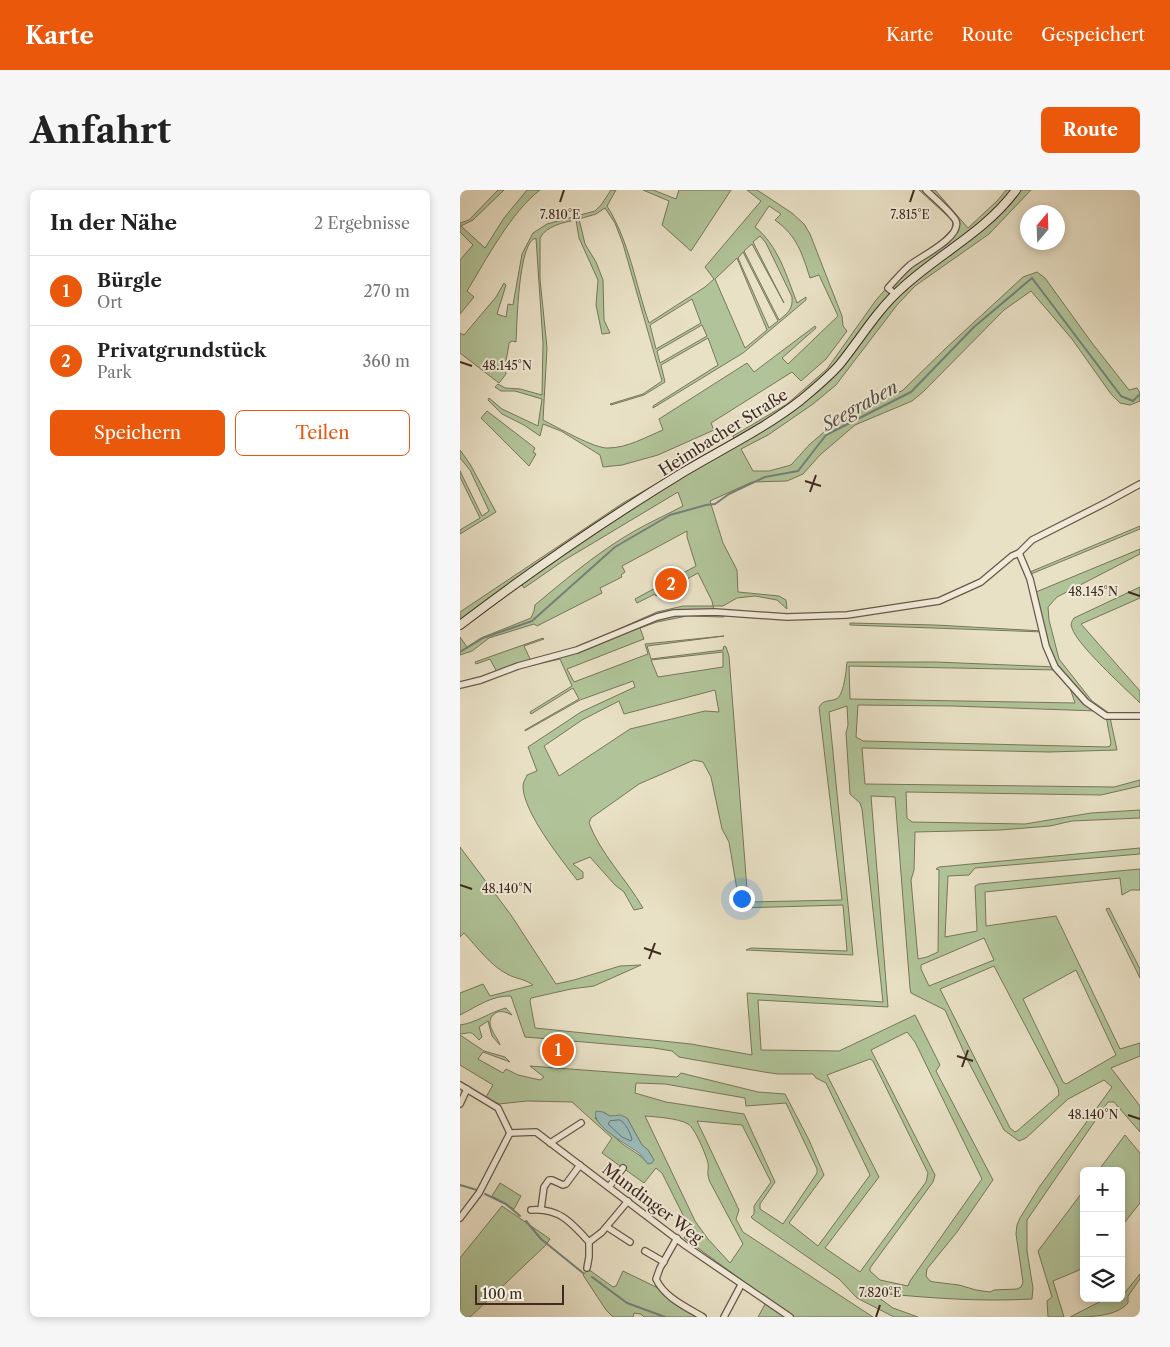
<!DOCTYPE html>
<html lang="de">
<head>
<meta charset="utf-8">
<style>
  :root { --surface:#fff; --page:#f6f6f6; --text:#222; --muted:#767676; --line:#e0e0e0; --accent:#ea580c }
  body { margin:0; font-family:"Libre Caslon Text",serif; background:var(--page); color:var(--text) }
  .controls { position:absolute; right:15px; bottom:15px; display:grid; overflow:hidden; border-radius:8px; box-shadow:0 2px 8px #0003 }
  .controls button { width:45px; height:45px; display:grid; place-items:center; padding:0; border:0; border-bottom:1px solid var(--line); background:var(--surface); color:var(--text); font:25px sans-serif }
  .compass { position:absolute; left:560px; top:15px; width:45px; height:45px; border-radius:50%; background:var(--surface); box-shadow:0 2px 8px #0003; rotate:19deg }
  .scale { position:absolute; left:15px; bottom:12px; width:89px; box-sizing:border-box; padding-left:5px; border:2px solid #3f2920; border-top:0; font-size:14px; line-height:18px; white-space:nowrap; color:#3f2920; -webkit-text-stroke:4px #f1ecda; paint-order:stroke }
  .you { position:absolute; left:281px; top:708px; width:18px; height:18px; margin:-12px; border:4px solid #fff; border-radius:50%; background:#1a73e8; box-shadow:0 0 0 8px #1a73e833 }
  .badge { display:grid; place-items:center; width:32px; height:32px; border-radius:50%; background:var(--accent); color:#fff; font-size:16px; font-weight:700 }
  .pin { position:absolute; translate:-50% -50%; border:2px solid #fff; box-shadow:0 1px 5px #0006 }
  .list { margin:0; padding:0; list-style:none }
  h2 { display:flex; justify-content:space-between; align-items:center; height:65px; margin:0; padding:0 20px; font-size:21px }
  h2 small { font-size:16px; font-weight:400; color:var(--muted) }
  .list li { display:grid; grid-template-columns:32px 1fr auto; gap:15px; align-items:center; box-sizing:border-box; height:70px; padding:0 20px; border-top:1px solid var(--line) }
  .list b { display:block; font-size:19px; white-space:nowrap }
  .list p { margin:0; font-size:16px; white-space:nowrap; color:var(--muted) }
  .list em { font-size:16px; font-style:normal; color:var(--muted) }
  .actions { display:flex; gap:10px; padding:15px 20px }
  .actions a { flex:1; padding:11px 0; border:1px solid var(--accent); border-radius:8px; text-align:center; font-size:18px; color:var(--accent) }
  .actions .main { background:var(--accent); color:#fff }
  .icon { flex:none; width:28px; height:28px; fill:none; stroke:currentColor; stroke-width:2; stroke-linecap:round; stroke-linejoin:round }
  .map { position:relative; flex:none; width:680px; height:1127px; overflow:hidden; border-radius:8px }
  header { display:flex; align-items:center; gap:30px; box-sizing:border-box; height:70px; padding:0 25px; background:var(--accent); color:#fff }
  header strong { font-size:24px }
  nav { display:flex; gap:28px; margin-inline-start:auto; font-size:18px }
  .intro { display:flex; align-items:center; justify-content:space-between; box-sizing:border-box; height:120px; padding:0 30px }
  h1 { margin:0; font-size:35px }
  .button { padding:12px 22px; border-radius:8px; background:var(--accent); color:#fff; font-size:18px; font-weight:700 }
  main { display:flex; gap:30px; padding:0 30px }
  aside { flex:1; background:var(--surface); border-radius:8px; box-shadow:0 2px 8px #0003 }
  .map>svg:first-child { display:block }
  .green { fill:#b1c499; stroke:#78765c; fill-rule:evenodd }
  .water { fill:#99bcbb; stroke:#75817d }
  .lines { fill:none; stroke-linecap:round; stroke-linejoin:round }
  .shore { stroke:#6c726e; stroke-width:1 }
  .stream { stroke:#75817d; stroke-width:2 }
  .street-casing { stroke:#6a574a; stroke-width:8 }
  .secondary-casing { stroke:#3f2920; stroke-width:10 }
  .street { stroke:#f1ecda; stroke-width:5.5 }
  .secondary { stroke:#f1ecda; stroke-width:8 }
  .ticks { fill:none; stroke:#3f2920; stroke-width:2 }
  .labels { text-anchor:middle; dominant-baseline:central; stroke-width:4; stroke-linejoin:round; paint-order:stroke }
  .street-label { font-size:16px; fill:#3f2920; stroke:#f1ecda }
  .water-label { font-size:18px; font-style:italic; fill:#564e47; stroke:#f1ecda }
  .ticks-label { font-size:12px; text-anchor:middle; fill:#3f2920; stroke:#f1ecda; stroke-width:4; stroke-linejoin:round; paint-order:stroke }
</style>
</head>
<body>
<header>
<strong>Karte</strong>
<nav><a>Karte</a><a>Route</a><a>Gespeichert</a></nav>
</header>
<div class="intro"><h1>Anfahrt</h1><a class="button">Route</a></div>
<main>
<aside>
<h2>In der Nähe<small>2 Ergebnisse</small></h2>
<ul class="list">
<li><span class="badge">1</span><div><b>Bürgle</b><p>Ort</p></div><em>270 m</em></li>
<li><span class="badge">2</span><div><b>Privatgrundstück</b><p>Park</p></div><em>360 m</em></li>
</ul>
<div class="actions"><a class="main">Speichern</a><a>Teilen</a></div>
</aside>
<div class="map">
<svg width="680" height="1127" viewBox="0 0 680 1127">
  <rect width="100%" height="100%" fill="#e9e1c6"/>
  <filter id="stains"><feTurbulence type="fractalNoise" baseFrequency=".004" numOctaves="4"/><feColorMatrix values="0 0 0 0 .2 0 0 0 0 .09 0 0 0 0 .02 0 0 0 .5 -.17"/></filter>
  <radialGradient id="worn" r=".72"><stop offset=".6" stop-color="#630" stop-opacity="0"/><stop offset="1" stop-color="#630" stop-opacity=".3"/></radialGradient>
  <g class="green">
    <path d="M38,0H44L13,30L1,36L25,58L44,28L67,0H80C51,22 26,70 7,101L14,107L0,124V70L13,55L0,42V33L9,30Z"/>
    <path d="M151,0H156L147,16C170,53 175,93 189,133L245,97L254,89L245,77L301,11L287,0H297L332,23L344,34L350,44L382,126L383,136L387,141L366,169L341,191L332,182L251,233L254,240L198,265L162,275L143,277L140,265L101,241L83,234L80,246L64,235L42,224L28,210L29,208L42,219L78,236L82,209L55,201H41L35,197L38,194L45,198L60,199L82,205L83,153L76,48C58,51 57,135 56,152L52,151L49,153C48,164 44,174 46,184L39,193L0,163V143L4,145L36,107L44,93L46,95L37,124L46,127L48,114L53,115L62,64L73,43L87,34L135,21L141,15ZM309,16L321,24L315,30C337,46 342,63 350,88L359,85L378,126L328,174L322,168L356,138L355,136L294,182L287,173L199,229L203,240C186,247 167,258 148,258C135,259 97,237 83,230L87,158L80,89V48C86,36 104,32 116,30L119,48L138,90L136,115L142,144L150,143L144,130L143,90L136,72L125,54L119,29L136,24L145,18L155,33L163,54L202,191L183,204L150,214L151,215L184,205L205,192L201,175L248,148L258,175L193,216V218L283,163L346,110V107L337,113C327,87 318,55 295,37ZM300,46L306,53L332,107C333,119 328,123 319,130L284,61L292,54L324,113L293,52ZM283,62L318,131L309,138L278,68ZM277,68L307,140L285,158L255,89ZM232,109L241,133L196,159L190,135ZM242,135L247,146L200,173L197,161Z"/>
    <polygon points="183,0 193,0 216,9 219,0 271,0 231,61 202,35 209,11"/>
    <path d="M459,0H475L508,38L538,10L546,0H571L529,44L455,96L437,115L376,195L353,214L308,245L281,259L293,281H309L331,275L350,254L371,236L395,220L420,208L442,201L486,158L563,87L577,82L585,88L632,153L669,200L677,198L680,203V211L670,215L660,213L651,204L612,149L571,101L544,120L463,202L452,211L395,235L360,265L343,284L327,291L292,292L250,311L263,353L277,380L278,402L319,406L326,410L327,419L317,410L295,406L277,408L263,416H253L255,422L264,423V427L227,426L197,432L180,438L184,449L107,479L114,492L188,464L185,454L264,446L187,456L191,469L263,460L264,456L266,457L269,466L288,712L382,710L359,517C364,509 369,512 376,509C384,506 386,481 387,472H476L596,477L584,442L390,435V433L475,435L583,441L576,402L680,359V364L597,407L588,417L589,430L599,469L632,511L649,523L657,560L589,562L402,558L405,594L654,597L680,590V596L641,605L446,602L447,628L452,632L565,634L631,623L680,620V628L612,631L590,636L540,640L455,642L454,680L451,690L458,769L467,767L478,762L479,680L476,679L479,677L680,658V664L515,678L509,685L488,686L485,747L517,741L515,696L519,694L680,679V700H671L662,705L660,688L525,702L526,736L596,726L660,859L680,853V866L651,878L680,916V942L654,912H648L567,1030V1061L573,1098L572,1109C521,1112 469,1108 417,1103L415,1105L433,1118L458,1127H434L397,1108L379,1089L293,1029L291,1027L294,1024V1016L311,992L282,935L237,931L279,1020L276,1029L283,1042L413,1127H330L325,1124L323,1127H298L308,1109L224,1048L230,1039L202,983L196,978L184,993L142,963L152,948L112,912L67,911L39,914L26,907L33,895L0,875V845L24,861L45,867L50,872L23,862L18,869L43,883L46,879L58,885L80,890L84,887L70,876L217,887L221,883L298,902L325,904L349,950L364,985L329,1033L358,1056L410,985L366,893L356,888L353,884H318L304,882L219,867L212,861L194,858L65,847L51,806C32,805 16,817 0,825V803L23,794L30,806L73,795C65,789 56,789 47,784C30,775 18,758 4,743L0,747V657L51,725L96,794L114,790L160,776L181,775L134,796L111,799L71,808L70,811L75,838L231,854L292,865L287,803L423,812L402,619L400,613L390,604L386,543L388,535L387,516L369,522L393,765L286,760L291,758L387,761L383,715L280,718L269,652L262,639L251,587L243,572L234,570L179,594L131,628L129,633C140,663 167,690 183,718L174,720L164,702L155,695L130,667L113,674L123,682V688L117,690C101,669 63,622 63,596C63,592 66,588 67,585L77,581L68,557L121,522L175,497L173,491L120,510L65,541V540L119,509L113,498L71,524L70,522L112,496L100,469L52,480L39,486L30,469L16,474L15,472L83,448L84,449L64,456L71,471L116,458L197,422L223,416H253L252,411L238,383L196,406L195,404L177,413L175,409L236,376L227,347V341L162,376L165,382L161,385L162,387L140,398L142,403L77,436L74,434L29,448L12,461L0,465V447L7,457L21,448L71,428L74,421L75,415C106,389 137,363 171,343C188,333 206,325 223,316L218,302L103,371L64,398L58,389L0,430V422L163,313L274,249L273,246L327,214L367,179L416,110L447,75L480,51L492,39L493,31ZM263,462V477L198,487L191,470ZM389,476L598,480L610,498L615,513L390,509ZM255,500L259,522L245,521L170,539L99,586L84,556L122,530L159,511L164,524ZM398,515L493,516L638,521L646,526L651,553L650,556L647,557L403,551L396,547ZM411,606L435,607L450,798L451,803L485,820L507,869L544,940L559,951L566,948L608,909L644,890L652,897L580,996L560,1028L557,1035L556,1044L563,1092L561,1097L557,1099L534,1100L530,1102L516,1100L499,1095L474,1092L470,1091L466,1086L467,1079L497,1042L533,990L476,881L480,875L455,825L379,861L301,860L298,810L428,817ZM524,748L534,770L469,796L461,779V775ZM534,776L598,898L599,905L557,941L555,942L550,938L480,799ZM616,780L656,865L606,894L603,892L563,809ZM447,842L455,852L522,989L450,1091L448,1096L420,1090L410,1081V1078L473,992L475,985L411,860ZM410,869L413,871L468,983L466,992L400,1082L365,1058L419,987L367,885ZM176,893L205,894L285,908L286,916L326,913L357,979V983L323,1034L300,1019V1014L315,992L284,924L206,912L175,903ZM143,922L150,926L167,928L182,955L188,960L194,970L188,974C180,963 169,960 159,951C151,944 142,936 135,928ZM185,926C196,927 218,928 228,934C235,938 246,965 248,973C249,980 246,983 250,992L283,1054L270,1073L248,1049L235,1031Z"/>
    <polygon points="27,221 75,258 73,262 76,264 69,276 21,228"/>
    <polygon points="0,260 10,274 36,322 0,344 0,340 20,328 0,287 0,281 22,326 29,321 10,280 0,268"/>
    <polygon points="680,336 680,339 571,384 570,382"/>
    <path d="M680,397V408L621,434L680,501V513C665,498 617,455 612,438C610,434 612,431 614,428Z"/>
    <polygon points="649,718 680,779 680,788 646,719"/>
    <path d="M46,818L52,825C46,822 39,819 33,825C24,835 38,847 40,855L32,846L28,831L19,837L22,847L19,850C10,840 12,843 0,844V835C16,833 30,822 46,818Z"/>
    <polygon points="665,945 680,963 680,1013 661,1037 661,981 638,981"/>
    <polygon points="40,993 61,1006 54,1019 32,1006"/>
    <polygon points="624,1000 624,1078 593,1091 604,1127 588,1127 587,1111 592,1107 578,1061"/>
    <polygon points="42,1016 90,1049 86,1055 10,1127 0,1127 0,1068"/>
    <polygon points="128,1079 153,1097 156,1096 163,1081 198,1098 208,1108 236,1127 184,1127 181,1124 174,1123 173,1127 153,1127 146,1120 123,1085"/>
    <path d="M680,1084V1089L668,1106V1113C656,1127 629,1127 610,1127L647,1108H661V1104L663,1105Z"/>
  </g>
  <path class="water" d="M136,921L143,922L150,926L161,925L167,928L182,955L188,960L194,970L192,973L188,974C185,971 183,967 180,964C171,956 130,936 136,921Z"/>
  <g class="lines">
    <path class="shore" d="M160,930C166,933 170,943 172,949L171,951L162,947L148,934L150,931Z"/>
    <g class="stream">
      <polyline points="0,462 23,448 72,431 155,357 210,325 246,315 255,314 269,304 305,287 338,281 366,245 451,202 514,137 572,88 661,206 673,211 680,204"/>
      <polyline points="0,995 17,1000"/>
      <polyline points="25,1004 46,1014 60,1026"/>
      <polyline points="66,1031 81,1049 123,1083"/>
      <polyline points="132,1087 167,1113 205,1127"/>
    </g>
    <g class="street-casing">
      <g id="street">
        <path d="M435,104L428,98C435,90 442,82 450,75C460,67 502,47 496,31C492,23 473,7 466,0"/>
        <polyline points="559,363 570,389 586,456 595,477 626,512 646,526 680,526"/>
        <polyline points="0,495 21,490 58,476 117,460 197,427 214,423 255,422 327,427 387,425 479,411 521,392 552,366 559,363 572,350 647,312 680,294"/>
        <polyline points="0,895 38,918 50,943 76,942 226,1056 330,1127"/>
        <polyline points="0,914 7,899"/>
        <polyline points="90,953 121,933"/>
        <polyline points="149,997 163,978"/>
        <polyline points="81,1019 84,997 89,990 92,990 103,995 106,994 120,975"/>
        <path d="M71,1020C99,1018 111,1032 129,1052L142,1042L168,1011"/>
        <polyline points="0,1028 19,1003 50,943"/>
        <polyline points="147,1037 170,1052"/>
        <path d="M217,1048L200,1078L196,1089C204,1107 226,1117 243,1127"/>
        <polyline points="185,1061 204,1072"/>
        <polyline points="127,1078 129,1067 129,1052"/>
        <polyline points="264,1127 281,1095"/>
      </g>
    </g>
    <g class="secondary-casing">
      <path id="secondary" d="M0,435C71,381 145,330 222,283C262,259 304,239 341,210C354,199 369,187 380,174C401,148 417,120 442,98C480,63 525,42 556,0"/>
    </g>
    <use href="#street" class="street"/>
    <use href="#secondary" class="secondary"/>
  </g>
  <path class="ticks" d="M100,12L104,0M450,12L454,0M0,172L12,176M345,291L361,296M350,302L356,285M668,402L680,406M0,695L12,699M184,758L201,764M189,769L195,753M497,866L513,871M502,877L508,860M668,925L680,929M416,1127L420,1115"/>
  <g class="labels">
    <g class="street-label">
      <text transform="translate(263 242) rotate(-32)">Heimbacher Straße</text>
      <text transform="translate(193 1013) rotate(37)">Mundinger Weg</text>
    </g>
    <g class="water-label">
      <text transform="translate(400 216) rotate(-29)">Seegraben</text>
    </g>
  </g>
  <g class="ticks-label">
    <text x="100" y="29">7.810°E</text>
    <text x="450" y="29">7.815°E</text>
    <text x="47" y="180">48.145°N</text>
    <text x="633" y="406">48.145°N</text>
    <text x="47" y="703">48.140°N</text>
    <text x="633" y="929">48.140°N</text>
    <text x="420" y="1107">7.820°E</text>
  </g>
  <rect width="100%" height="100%" filter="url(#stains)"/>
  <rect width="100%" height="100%" fill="url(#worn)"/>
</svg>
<div class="controls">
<button>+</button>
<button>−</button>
<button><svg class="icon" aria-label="layers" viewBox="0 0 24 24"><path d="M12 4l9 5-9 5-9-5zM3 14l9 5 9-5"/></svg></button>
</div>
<svg class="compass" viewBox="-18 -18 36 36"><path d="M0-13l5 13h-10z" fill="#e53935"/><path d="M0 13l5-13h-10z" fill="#767676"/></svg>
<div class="scale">100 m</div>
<div class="you"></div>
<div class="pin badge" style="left:98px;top:860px">1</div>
<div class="pin badge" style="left:211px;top:394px">2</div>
</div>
</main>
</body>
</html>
